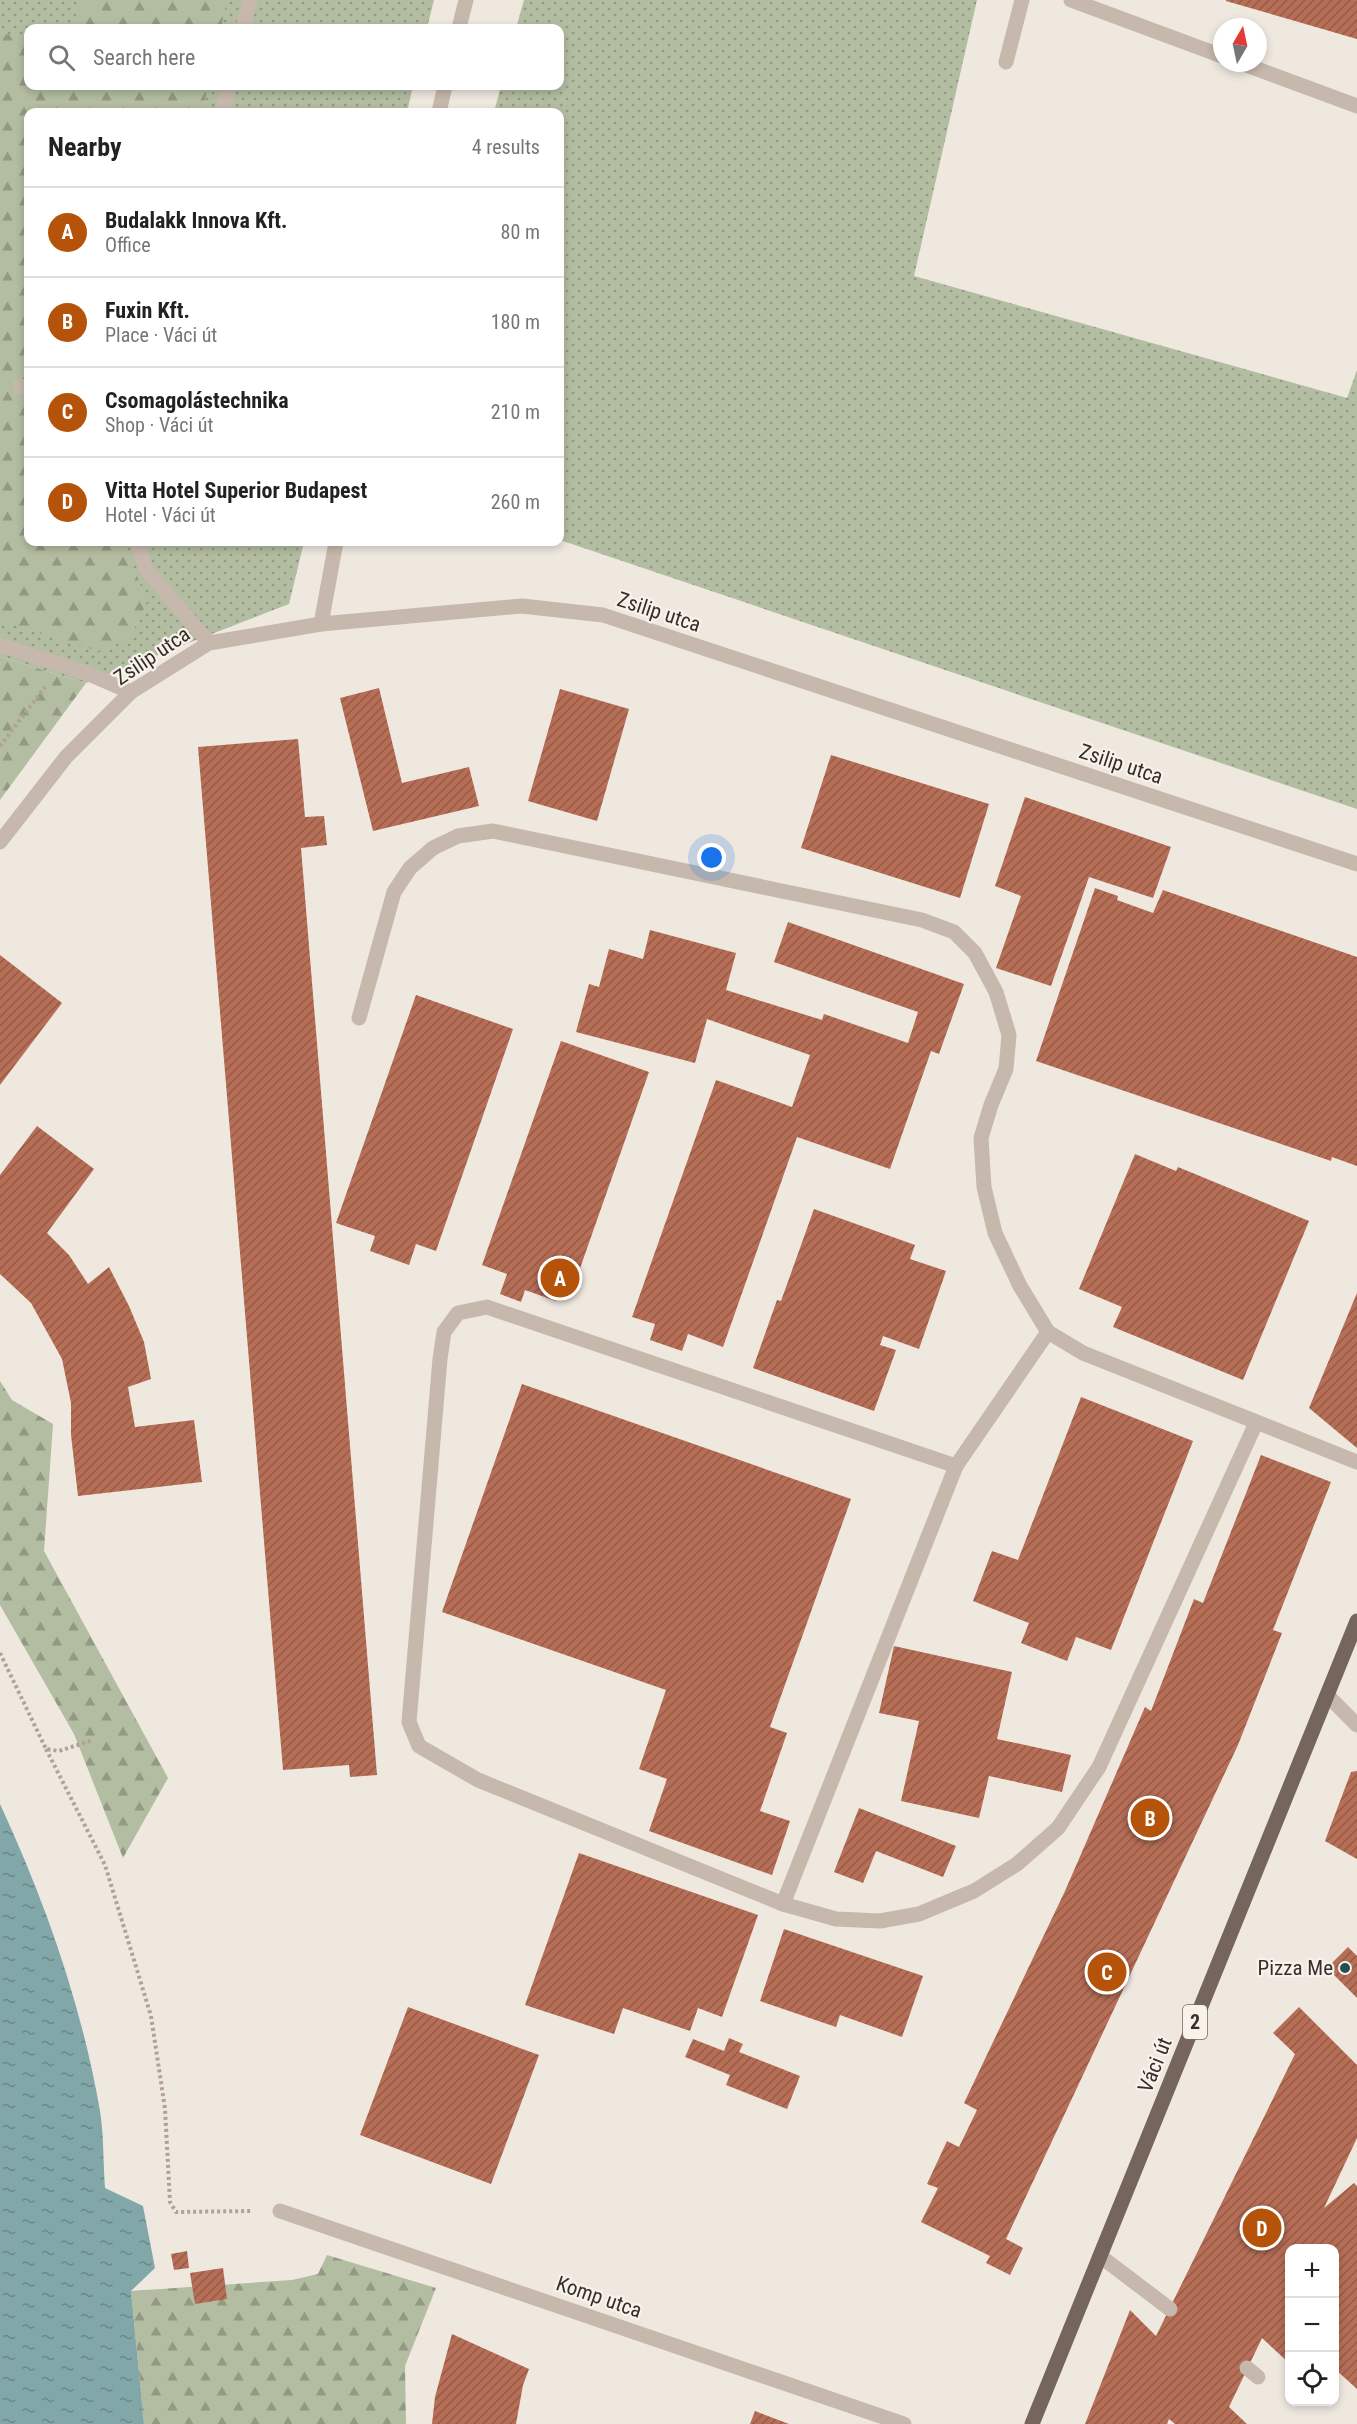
<!DOCTYPE html>
<html lang="en">
<head>
<meta charset="utf-8">
<style>
  :root { --surface:#fff; --page:#f2f2f2; --text:#222; --muted:#767676; --line:#e0e0e0; --accent:#b45309 }
  body { margin:0; font-family:"Roboto Condensed",sans-serif; background:var(--page); color:var(--text) }
  .controls { position:absolute; right:18px; bottom:18px; display:grid; overflow:hidden; border-radius:12px; box-shadow:0 3px 9px #0003 }
  .controls button { width:54px; height:54px; display:grid; place-items:center; padding:0; border:0; border-bottom:2px solid var(--line); background:var(--surface); color:var(--text); font:30px sans-serif }
  .compass { position:absolute; left:1213px; top:18px; width:54px; height:54px; border-radius:50%; background:var(--surface); box-shadow:0 3px 9px #0003; rotate:9deg }
  .you { position:absolute; left:712px; top:858px; width:21px; height:21px; margin:-15px; border:4px solid #fff; border-radius:50%; background:#1a73e8; box-shadow:0 0 0 9px #1a73e833 }
  .badge { display:grid; place-items:center; width:39px; height:39px; border-radius:50%; background:var(--accent); color:#fff; font-size:20px; font-weight:700 }
  .pin { position:absolute; translate:-50% -50%; border:3px solid #fff; box-shadow:0 2px 6px #0006 }
  .list { margin:0; padding:0; list-style:none }
  h2 { display:flex; justify-content:space-between; align-items:center; height:78px; margin:0; padding:0 24px; font-size:26px }
  h2 small { font-size:20px; font-weight:400; color:var(--muted) }
  .list li { display:grid; grid-template-columns:39px 1fr auto; gap:18px; align-items:center; box-sizing:border-box; height:90px; padding:0 24px; border-top:2px solid var(--line) }
  .list b { display:block; font-size:22px; white-space:nowrap }
  .list p { margin:0; font-size:20px; white-space:nowrap; color:var(--muted) }
  .list em { font-size:20px; font-style:normal; color:var(--muted) }
  .icon { flex:none; width:33px; height:33px; fill:none; stroke:currentColor; stroke-width:2; stroke-linecap:round; stroke-linejoin:round }
  .map { position:relative; flex:none; width:1357px; height:2424px; overflow:hidden }
  .search { position:absolute; background:var(--surface); box-shadow:0 3px 9px #0003; left:24px; top:24px; width:540px; height:66px; display:flex; align-items:center; gap:15px; box-sizing:border-box; padding:0 21px; border-radius:12px; color:var(--muted); font-size:22px }
  .panel { position:absolute; background:var(--surface); box-shadow:0 3px 9px #0003; left:24px; top:108px; width:540px; height:438px; border-radius:12px }
  .map>svg:first-child { display:block }
  .grass { fill:url(#grass-dots) }
  .forest { fill:url(#forest-firs) }
  .water { fill:url(#water-ripples) }
  .building { fill:url(#building-hatch) }
  .lines { fill:none; stroke-linecap:round; stroke-linejoin:round }
  .path { stroke:#b2a296; stroke-width:4; stroke-dasharray:3 3; stroke-linecap:butt }
  .lane { stroke:#c6b8ac; stroke-width:15 }
  .street { stroke:#c6b8ac; stroke-width:15 }
  .primary { stroke:#75655d; stroke-width:15 }
  .poi-dot { fill:#254e51; stroke:#f8f2eb; stroke-width:2 }
  .labels { text-anchor:middle; dominant-baseline:central; stroke-width:4.5; stroke-linejoin:round; paint-order:stroke }
  .shield { fill:#f8f2eb; stroke:#706964; stroke-width:1.5 }
  .shield-label { font-size:20px; font-weight:bold; fill:#352e2a }
  .street-label { font-size:21px; fill:#352e2a; stroke:#f8f2eb }
  .poi-label { font-size:21px; fill:#352e2a; stroke:#f8f2eb; text-anchor:end }
</style>
</head>
<body>
<div class="map">
<svg width="1357" height="2424" viewBox="0 0 1357 2424">
  <defs>
    <pattern id="grass-dots" width="8" height="8" patternUnits="userSpaceOnUse" patternTransform="scale(1.5)"><rect width="8" height="8" fill="#b3bda1"/><path d="M2 2h.1M6 6h.1" fill="none" stroke="#929a83" stroke-width="1.8" stroke-linecap="round"/></pattern>
    <pattern id="forest-firs" width="22" height="20" patternUnits="userSpaceOnUse" patternTransform="scale(1.5)"><rect width="22" height="20" fill="#b3bda1"/><path d="M5 1l3.5 6h-7zM16 11l3.5 6h-7z" fill="#929a83"/></pattern>
    <pattern id="water-ripples" width="26" height="14" patternUnits="userSpaceOnUse" patternTransform="scale(1.5)"><rect width="26" height="14" fill="#81a7a9"/><path d="M2 4q2-2 4 0t4 0M15 11q2-2 4 0t4 0" fill="none" stroke="#6a888a"/></pattern>
    <pattern id="building-hatch" width="6" height="6" patternUnits="userSpaceOnUse" patternTransform="scale(1.5)"><rect width="6" height="6" fill="#b66e56"/><path d="M-1 1l2-2M0 6l6-6M5 7l2-2" fill="none" stroke="#955b47"/></pattern>
  </defs>
  <rect width="100%" height="100%" fill="#efe8df"/>
  <g class="grass">
    <polygon points="0,0 434,0 427,28 28,28 28,86 413,86 407,112 28,112 28,542 304,542 289,604 86,683 0,657"/>
    <polygon points="524,0 977,0 914,276 1347,398 1357,370 1357,809 560,540 560,112 494,112 501,86 560,86 560,28 516,28"/>
  </g>
  <g class="forest">
    <polygon points="84,0 227,0 221,28 70,28"/>
    <polygon points="0,33 28,38 28,86 208,86 202,112 28,112 28,542 124,542 147,602 129,640 98,651 0,621"/>
    <polygon points="0,657 86,683 0,800"/>
    <polygon points="0,1381 12,1400 53,1424 44,1551 168,1778 123,1858 74,1734 0,1605"/>
    <polygon points="327,2255 436,2288 405,2366 406,2424 144,2424 131,2291 292,2280 318,2274"/>
  </g>
  <path class="water" d="M0,1804C45,1901 82,2006 100,2111C104,2136 103,2163 105,2188L143,2206L155,2268L131,2291L144,2424H0Z"/>
  <g class="building">
    <polygon points="1226,0 1357,0 1357,39 1226,1"/>
    <polygon points="379,688 402,783 469,767 479,806 373,831 340,698"/>
    <polygon points="560,689 629,709 597,821 528,801"/>
    <polygon points="298,739 305,817 324,816 327,845 301,848 377,1775 350,1777 349,1765 283,1770 198,747"/>
    <polygon points="831,755 989,804 960,898 801,848"/>
    <polygon points="1025,797 1171,847 1153,898 1089,877 1051,986 996,968 1021,896 995,886"/>
    <polygon points="1095,888 1118,896 1117,900 1153,913 1163,890 1357,957 1357,1166 1332,1157 1331,1161 1036,1061"/>
    <polygon points="788,922 964,984 939,1054 931,1051 890,1169 797,1137 723,1347 688,1334 682,1351 650,1340 655,1324 632,1317 716,1080 792,1107 810,1055 707,1019 695,1063 576,1032 589,984 599,987 609,949 643,959 650,930 736,953 726,990 822,1020 824,1014 908,1043 918,1012 774,962"/>
    <polygon points="0,955 62,1003 0,1085"/>
    <polygon points="416,995 513,1029 436,1251 416,1244 409,1265 370,1251 375,1236 336,1223"/>
    <polygon points="561,1041 649,1072 571,1294 560,1291 556,1301 525,1290 521,1302 500,1294 507,1274 482,1265"/>
    <polygon points="37,1126 94,1169 47,1233 69,1255 88,1284 109,1267 129,1306 144,1342 151,1379 128,1387 135,1427 194,1420 202,1482 78,1496 71,1435 71,1403 62,1359 31,1303 0,1274 0,1175"/>
    <polygon points="1135,1154 1176,1171 1178,1167 1309,1221 1243,1380 1113,1327 1122,1307 1079,1289"/>
    <polygon points="814,1209 915,1245 910,1259 946,1271 919,1349 883,1336 880,1345 896,1350 874,1411 753,1368 777,1300 781,1301"/>
    <polygon points="1357,1293 1357,1448 1309,1408"/>
    <polygon points="522,1384 851,1499 770,1727 787,1733 760,1811 790,1821 772,1875 649,1831 667,1779 639,1769 666,1690 442,1612"/>
    <polygon points="1081,1397 1193,1441 1111,1650 1076,1637 1067,1661 1021,1643 1029,1623 973,1601 992,1551 1018,1560"/>
    <polygon points="1261,1455 1331,1482 1273,1630 1282,1633 1238,1745 1006,2239 1023,2248 1010,2275 986,2263 990,2256 921,2222 938,2188 927,2184 947,2141 959,2147 977,2110 964,2103 1065,1891 1145,1707 1151,1711 1194,1599 1203,1603"/>
    <polygon points="894,1646 1012,1672 997,1739 1071,1755 1062,1792 989,1776 979,1818 901,1801 919,1721 879,1713"/>
    <polygon points="1357,1771 1357,1859 1325,1841 1351,1772"/>
    <polygon points="859,1808 956,1846 943,1877 876,1851 863,1883 834,1872"/>
    <polygon points="579,1853 758,1915 722,2017 698,2008 690,2031 623,2008 614,2034 525,2005"/>
    <polygon points="784,1929 923,1976 902,2037 840,2015 836,2027 760,2001"/>
    <polygon points="1348,1947 1357,1956 1357,1998 1327,1968"/>
    <polygon points="408,2007 539,2055 491,2184 360,2135"/>
    <polygon points="1299,2007 1357,2065 1357,2138 1324,2208 1354,2183 1357,2186 1357,2389 1335,2369 1335,2248 1290,2248 1290,2364 1262,2338 1229,2407 1247,2424 1175,2424 1169,2419 1167,2424 1085,2424 1130,2310 1156,2336 1295,2054 1273,2033"/>
    <polygon points="729,2038 743,2044 739,2052 800,2076 787,2109 726,2085 730,2075 685,2057 693,2039 724,2051"/>
    <polygon points="187,2251 189,2268 174,2270 171,2254"/>
    <polygon points="223,2268 227,2299 195,2304 190,2273"/>
    <polygon points="452,2334 529,2369 523,2385 516,2424 432,2424 435,2397"/>
    <polygon points="755,2411 789,2424 750,2424"/>
  </g>
  <g class="lines">
    <g class="path">
      <polyline points="0,746 45,687"/>
      <polyline points="0,1653 46,1749 59,1751 93,1740"/>
      <polyline points="46,1749 105,1865 151,2016 165,2109 170,2202 176,2212 252,2211"/>
    </g>
    <g class="lane">
      <polyline points="1071,0 1222,56"/>
      <polyline points="243,28 250,0"/>
      <polyline points="1006,62 1022,0"/>
      <polyline points="1241,63 1357,106"/>
      <polyline points="222,112 229,86"/>
      <polyline points="20,386 28,388"/>
      <polyline points="137,542 146,569 209,643"/>
      <polyline points="0,645 87,673 131,692"/>
      <polyline points="359,1018 394,892 410,868 433,848 458,836 493,831 922,920 954,932 975,953 996,992 1009,1035 1006,1069 991,1105 981,1138 984,1187 995,1233 1020,1286 1048,1332 1083,1353 1357,1462"/>
      <polyline points="956,1466 487,1307 458,1313 444,1332 440,1359 409,1722 419,1746 478,1780 783,1904 836,1919 880,1921 919,1914 974,1891 1017,1864 1058,1828 1099,1767 1256,1423"/>
      <polyline points="783,1904 956,1466 1048,1332"/>
      <polyline points="1100,2256 1170,2309"/>
      <polyline points="1247,2368 1258,2377"/>
    </g>
    <g class="street">
      <polyline points="459,28 466,0"/>
      <polyline points="439,112 445,86"/>
      <polyline points="321,624 336,542"/>
      <polyline points="0,842 66,757 131,692 209,643 321,624 522,606 603,615 1357,864"/>
      <polyline points="1327,1695 1357,1725"/>
      <polyline points="280,2211 904,2424"/>
    </g>
    <polyline class="primary" points="1032,2424 1357,1621"/>
  </g>
  <circle class="poi-dot" cx="1345" cy="1968" r="6"/>
  <g class="labels">
    <rect class="shield" x="1183" y="2005" width="24" height="34" rx="4.5"/>
    <g class="shield-label">
      <text x="1195" y="2022">2</text>
    </g>
    <g class="street-label">
      <text transform="translate(659 612) rotate(18)">Zsilip utca</text>
      <text transform="translate(152 656) rotate(-34)">Zsilip utca</text>
      <text transform="translate(1121 764) rotate(18)">Zsilip utca</text>
      <text transform="translate(1155 2065) rotate(-68)">Váci út</text>
      <text transform="translate(599 2297) rotate(19)">Komp utca</text>
    </g>
    <g class="poi-label">
      <text x="1333" y="1968">Pizza Me</text>
    </g>
  </g>
</svg>
<div class="controls">
<button>+</button>
<button>−</button>
<button><svg class="icon" aria-label="locate" viewBox="0 0 24 24"><circle cx="12" cy="12" r="6"/><path d="M12 2v4M12 18v4M2 12h4M18 12h4"/></svg></button>
</div>
<svg class="compass" viewBox="-18 -18 36 36"><path d="M0-13l5 13h-10z" fill="#e53935"/><path d="M0 13l5-13h-10z" fill="#767676"/></svg>
<div class="you"></div>
<div class="pin badge" style="left:560px;top:1278px">A</div>
<div class="pin badge" style="left:1150px;top:1818px">B</div>
<div class="pin badge" style="left:1107px;top:1972px">C</div>
<div class="pin badge" style="left:1262px;top:2228px">D</div>
<div class="search"><svg class="icon" aria-label="search" viewBox="0 0 24 24"><circle cx="10" cy="10" r="6"/><path d="M15 15l6 6"/></svg>Search here</div>
<section class="panel">
<h2>Nearby<small>4 results</small></h2>
<ul class="list">
<li><span class="badge">A</span><div><b>Budalakk Innova Kft.</b><p>Office</p></div><em>80 m</em></li>
<li><span class="badge">B</span><div><b>Fuxin Kft.</b><p>Place · Váci út</p></div><em>180 m</em></li>
<li><span class="badge">C</span><div><b>Csomagolástechnika</b><p>Shop · Váci út</p></div><em>210 m</em></li>
<li><span class="badge">D</span><div><b>Vitta Hotel Superior Budapest</b><p>Hotel · Váci út</p></div><em>260 m</em></li>
</ul>
</section>
</div>
</body>
</html>
